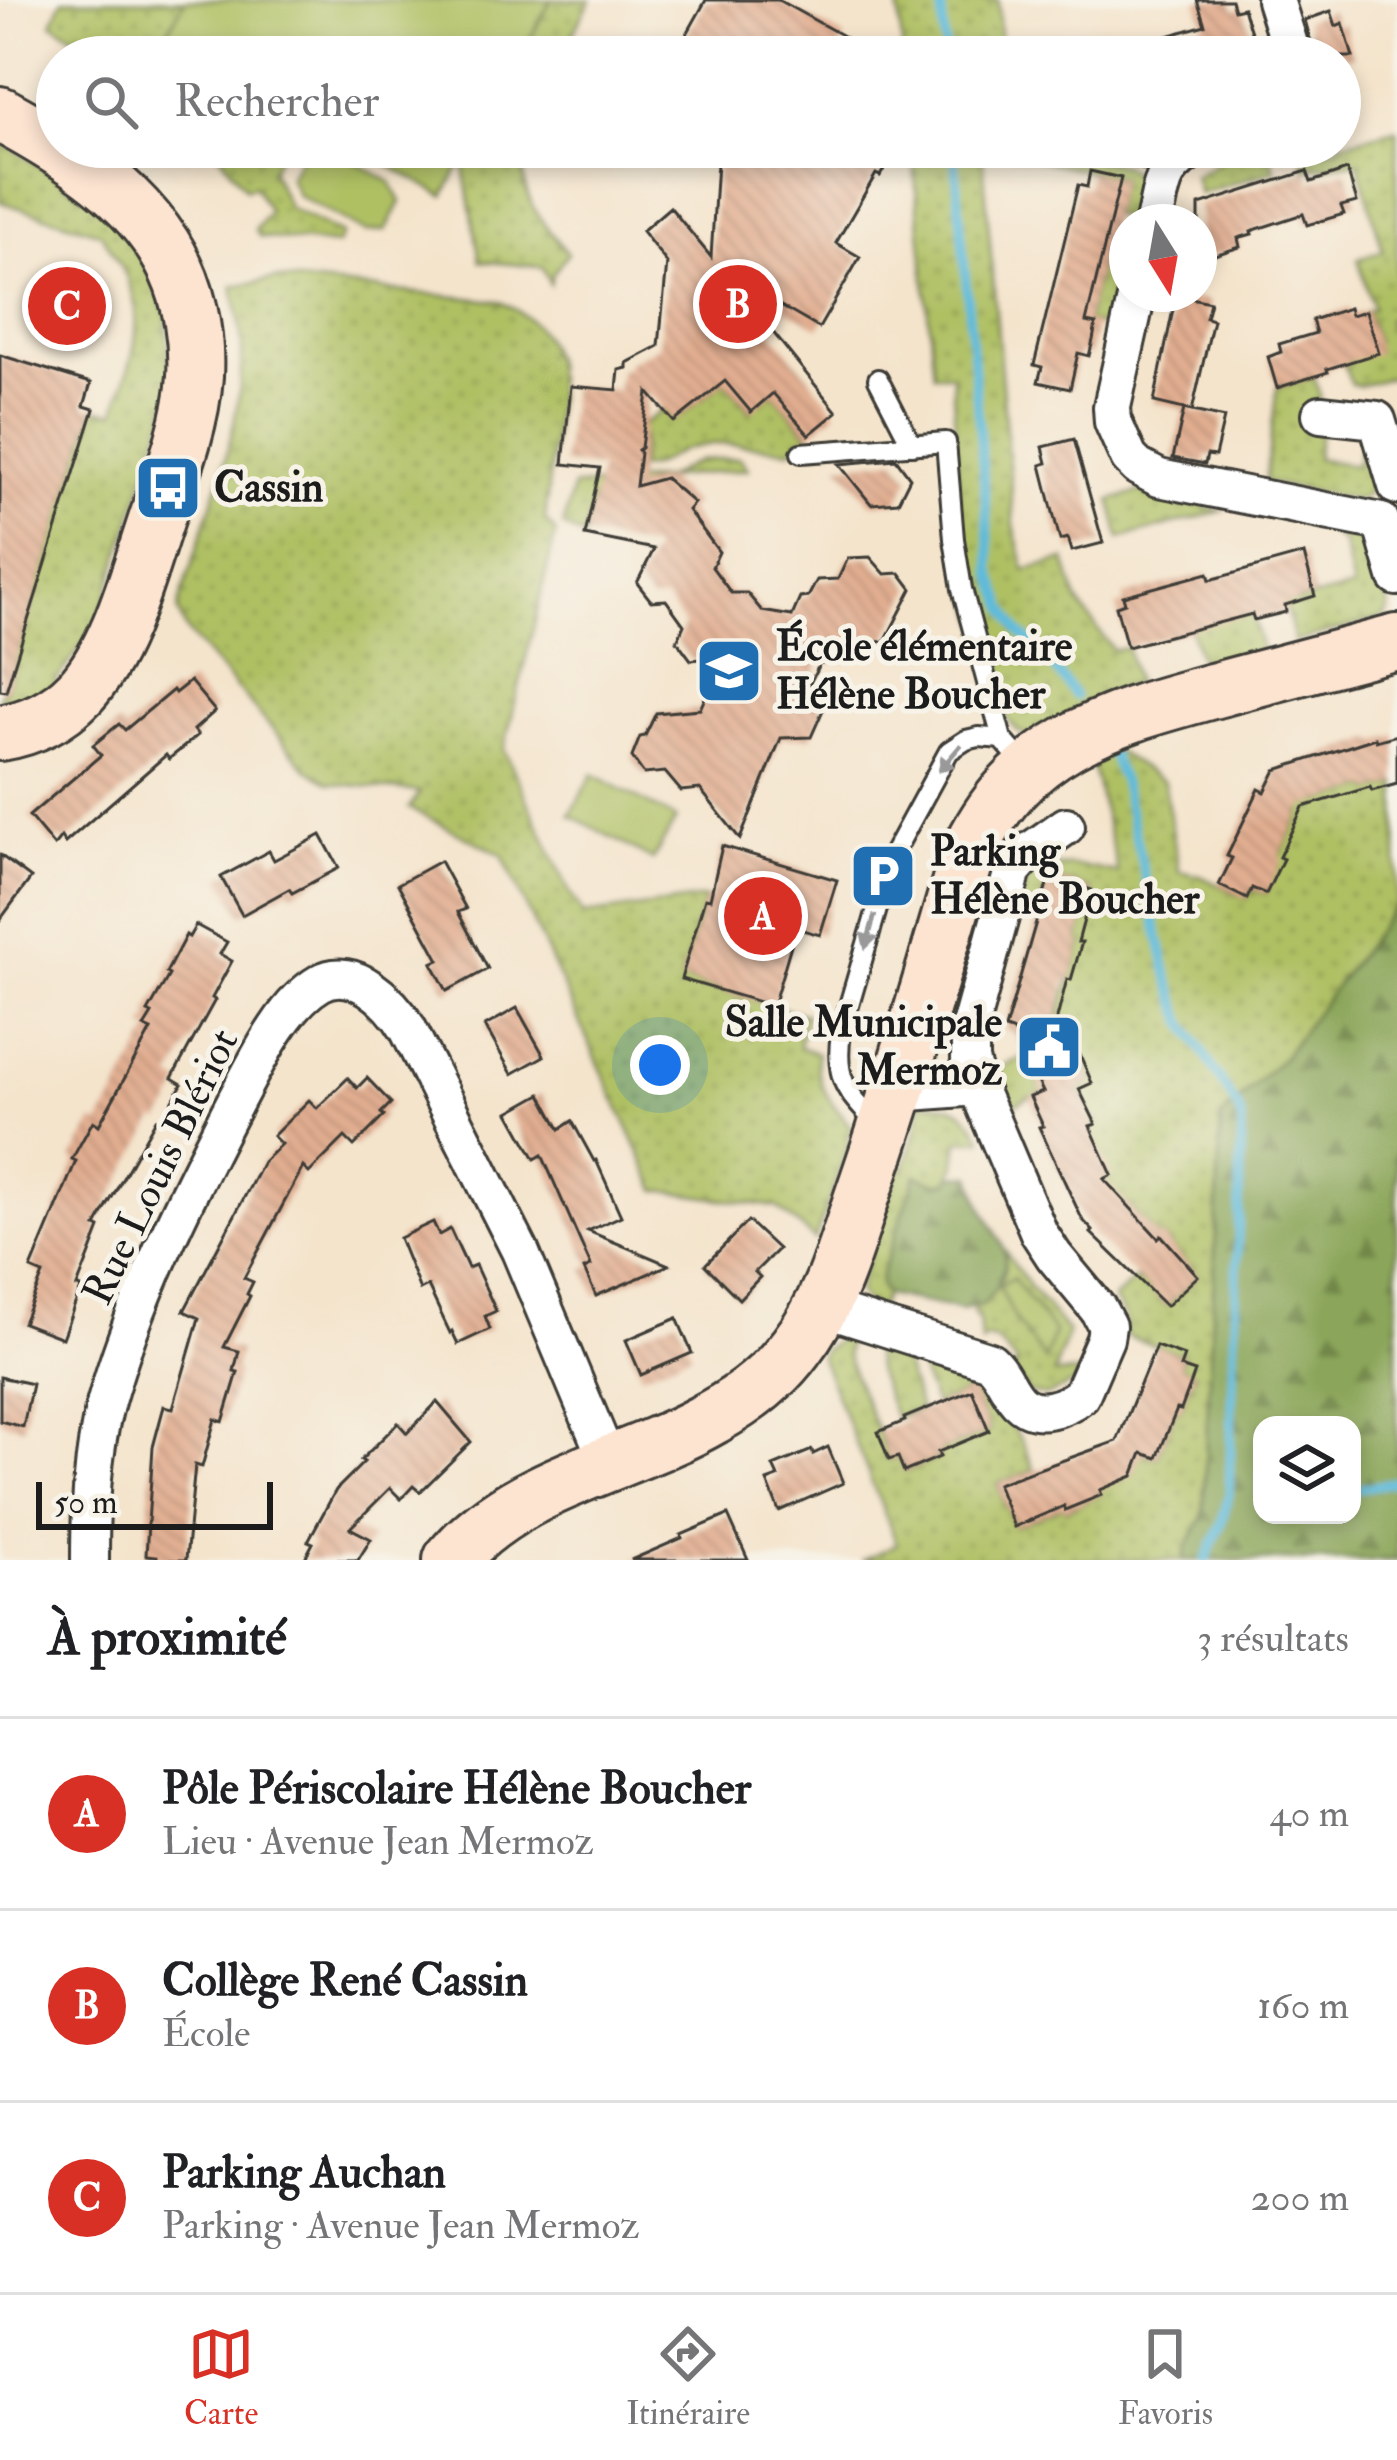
<!DOCTYPE html>
<html lang="fr">
<head>
<meta charset="utf-8">
<style>
  :root { --surface:#fff; --page:#f6f6f6; --text:#202124; --muted:#757577; --line:#e0e0e0; --accent:#d93025 }
  body { margin:0; font-family:"IM FELL Double Pica",serif; background:var(--page); color:var(--text) }
  .controls { position:absolute; right:36px; bottom:36px; display:grid; overflow:hidden; border-radius:24px; box-shadow:0 6px 18px #0003 }
  .controls button { width:108px; height:108px; display:grid; place-items:center; padding:0; border:0; border-bottom:3px solid var(--line); background:var(--surface); color:var(--text); font:60px sans-serif }
  .compass { position:absolute; left:1109px; top:204px; width:108px; height:108px; border-radius:50%; background:var(--surface); box-shadow:0 6px 18px #0003; rotate:169deg }
  .scale { position:absolute; left:36px; bottom:30px; width:237px; box-sizing:border-box; padding-left:12px; border:6px solid #1c1c1c; border-top:0; font-size:33px; line-height:42px; white-space:nowrap; color:#1c1c1c; -webkit-text-stroke:9px #f7f3e8; paint-order:stroke }
  .you { position:absolute; left:660px; top:1065px; width:42px; height:42px; margin:-30px; border:9px solid #fff; border-radius:50%; background:#1a73e8; box-shadow:0 0 0 18px #1a73e833 }
  .badge { display:grid; place-items:center; width:78px; height:78px; border-radius:50%; background:var(--accent); color:#fff; font-size:39px; font-weight:700 }
  .pin { position:absolute; translate:-50% -50%; border:6px solid #fff; box-shadow:0 3px 12px #0006 }
  .list { margin:0; padding:0; list-style:none }
  h2 { display:flex; justify-content:space-between; align-items:center; height:156px; margin:0; padding:0 48px; font-size:51px }
  h2 small { font-size:39px; font-weight:400; color:var(--muted) }
  .list li { display:grid; grid-template-columns:78px 1fr auto; gap:36px; align-items:center; box-sizing:border-box; height:192px; padding:0 48px; border-top:3px solid var(--line) }
  .list b { display:block; font-size:45px; white-space:nowrap }
  .list p { margin:0; font-size:39px; white-space:nowrap; color:var(--muted) }
  .list em { font-size:39px; font-style:normal; color:var(--muted) }
  .icon { flex:none; width:66px; height:66px; fill:none; stroke:currentColor; stroke-width:2; stroke-linecap:round; stroke-linejoin:round }
  .map { position:relative; flex:none; width:1397px; height:1560px; overflow:hidden }
  .search { position:absolute; background:var(--surface); box-shadow:0 6px 18px #0003; left:36px; right:36px; top:36px; height:132px; display:flex; align-items:center; gap:30px; box-sizing:border-box; padding:0 42px; border-radius:66px; color:var(--muted); font-size:45px }
  .sheet { height:732px; background:var(--surface) }
  nav { display:flex; justify-content:space-around; align-items:center; box-sizing:border-box; height:168px; border-top:3px solid var(--line); background:var(--surface); font-size:33px; color:var(--muted) }
  nav a { display:grid; justify-items:center; gap:6px }
  nav .on { color:var(--accent) }
  .map>svg:first-child { display:block }
  .grass { fill:url(#grass-dots); stroke:#666e40; stroke-width:3 }
  .forest { fill:url(#forest-firs); stroke:#54613b; stroke-width:3; fill-rule:evenodd }
  .park { fill:url(#park-tufts); stroke:#666e40; stroke-width:3 }
  .pitch { fill:#afc064; stroke:#666e40; stroke-width:3 }
  .lines { fill:none; stroke-linecap:round; stroke-linejoin:round }
  .stream { stroke:#5ebbdc; stroke-width:9 }
  .building { fill:url(#building-back-hatch) }
  .lane-casing { stroke:#3c3a36; stroke-width:24 }
  .street-casing { stroke:#3c3a36; stroke-width:42 }
  .secondary-casing { stroke:#3c3a36; stroke-width:60 }
  .lane { stroke:#fff; stroke-width:18 }
  .street { stroke:#fff; stroke-width:36 }
  .secondary { stroke:#fde4d1; stroke-width:54 }
  .oneway { fill:#999 }
  .labels { text-anchor:middle; dominant-baseline:central; stroke-width:10; stroke-linejoin:round; paint-order:stroke }
  .poi-label { font-size:42px; font-weight:bold; fill:#1c1c1c; stroke:#f7f3e8; text-anchor:start }
  .street-label { font-size:42px; fill:#1c1c1c; stroke:#f7f3e8 }
</style>
</head>
<body>
<div class="map">
<svg width="1397" height="1560" viewBox="0 0 1397 1560">
  <defs>
    <pattern id="grass-dots" width="8" height="8" patternUnits="userSpaceOnUse" patternTransform="scale(3)"><rect width="8" height="8" fill="#afc064"/><path d="M2 2h.1M6 6h.1" fill="none" stroke="#96a456" stroke-width="1.8" stroke-linecap="round"/></pattern>
    <pattern id="forest-firs" width="22" height="20" patternUnits="userSpaceOnUse" patternTransform="scale(3)"><rect width="22" height="20" fill="#8ba65a"/><path d="M5 1l3.5 6h-7zM16 11l3.5 6h-7z" fill="#71864a"/></pattern>
    <pattern id="park-tufts" width="24" height="20" patternUnits="userSpaceOnUse" patternTransform="scale(3)"><rect width="24" height="20" fill="#afc064"/><path d="M3 7l-1-3M5 7V3M7 7l1-3M15 17l-1-3M17 17v-4M19 17l1-3" fill="none" stroke="#96a456"/></pattern>
    <pattern id="building-back-hatch" width="6" height="6" patternUnits="userSpaceOnUse" patternTransform="scale(3)"><rect width="6" height="6" fill="#e1ad90"/><path d="M-1 5l2 2M0 0l6 6M5-1l2 2" fill="none" stroke="#c0947c"/></pattern>
  </defs>
  <rect width="100%" height="100%" fill="#f7f3e8"/>
  <filter id="ink" filterUnits="userSpaceOnUse"><feTurbulence type="fractalNoise" baseFrequency=".00833" numOctaves="2"/><feDisplacementMap in="SourceGraphic" scale="24" xChannelSelector="R" yChannelSelector="G"/><feConvolveMatrix kernelMatrix="1 2 1 2 8 2 1 2 1" color-interpolation-filters="sRGB"/></filter>
  <filter id="wash" filterUnits="userSpaceOnUse"><feTurbulence type="fractalNoise" baseFrequency=".004" numOctaves="4" result="noise"/><feDisplacementMap in="SourceGraphic" scale="48" xChannelSelector="R" yChannelSelector="G"/><feGaussianBlur stdDeviation="2.7" result="paint"/><feColorMatrix in="noise" values="0 0 0 0 0 0 0 0 0 0 0 0 0 0 0 0 0 1.4 0 .05"/><feComposite in="paint" operator="in"/></filter>
  <g filter="url(#wash)">
    <rect width="100%" height="100%" fill="#f4e4cc"/>
    <g class="grass">
      <polygon points="62,0 185,0 163,40 193,57 112,57 52,23"/>
      <polygon points="551,0 591,0 560,57 520,57"/>
      <polygon points="898,0 998,0 1001,57 903,57"/>
      <polygon points="1397,129 1397,316 1387,320 1397,347 1397,376 1359,386 1351,384 1340,354 1376,342 1366,311 1373,309 1358,259 1383,251 1358,162 1305,168 1299,147 1340,147 1340,143"/>
      <path d="M0,140L107,212L140,253L166,312L171,395L99,621L52,687L0,711V695L6,690L94,409L115,412C127,374 145,332 132,292C126,271 112,251 101,233L0,202Z"/>
      <polygon points="215,147 283,147 271,170 289,208 342,234 337,245 260,237 255,230 269,212 254,186 246,189"/>
      <path d="M470,147H523C518,196 538,218 568,253L553,274L550,284L542,267L480,261L463,161Z"/>
      <path d="M912,147H1047L1123,165L1137,176L1141,185L1136,221L1112,215L1120,178L982,148L1014,524L1025,570L1065,560L1077,601L1113,650L1127,648L1136,683C1097,693 1069,712 1038,738C1023,736 1015,731 1007,718L971,596L962,557L952,374H934Z"/>
      <polygon points="1243,147 1268,147 1275,170 1199,194 1194,176"/>
      <polygon points="1105,244 1127,249 1127,260 1111,328 1086,322"/>
      <path d="M276,279L498,301C562,327 558,377 553,436C550,464 548,492 545,520L556,533L504,749L570,893L584,915L705,898L681,979L806,1015L799,1047L817,1053C814,1085 832,1103 851,1127L847,1149L815,1240L777,1207L657,1190L502,855L409,808L420,792L330,783L307,769L186,630L178,611L180,601C205,520 241,437 242,352C242,330 237,308 233,286Z"/>
      <path d="M1314,377L1321,399L1308,404L1315,431L1320,432L1316,458L1356,466L1360,448C1376,464 1379,487 1359,500L1265,482L1277,388Z"/>
      <path d="M725,381L750,411L773,393L809,435L791,450C756,446 718,439 683,450C666,456 657,469 639,468L643,435L636,430L663,409L674,421Z"/>
      <polygon points="740,458 748,469 665,478 593,500 584,538 563,526 573,487 665,478 701,460"/>
      <polygon points="1143,491 1222,511 1120,539 1111,500"/>
      <polygon points="1332,533 1351,538 1360,533 1378,548 1389,608 1385,617 1294,642 1284,600 1296,602 1353,588 1343,544"/>
      <polygon points="1252,614 1262,650 1202,666 1187,619"/>
      <path d="M1114,750L1164,782L1179,871L1200,876L1247,899L1252,888L1266,894L1279,857L1302,810L1291,804L1319,802L1370,787L1372,791L1397,784V903L1284,1056L1221,1118L1203,1518L1186,1548L1184,1560H862L897,1544L820,1356C827,1345 835,1340 848,1338L846,1355L889,1460L898,1457L905,1472L940,1458L938,1452L989,1431L972,1390L935,1405L914,1355L982,1377L997,1406L1022,1441L1034,1470L997,1484L1014,1527L1064,1506L1066,1510L1101,1495L1096,1481L1142,1453L1157,1458L1177,1409H1181L1195,1373L1180,1367L1184,1356L1126,1336L1125,1317L1113,1299L1136,1279L1140,1284L1143,1282L1166,1306L1198,1276L1162,1236L1158,1238L1126,1203L1102,1200L1090,1127L1095,1123L1079,1089L1092,1082L1074,1042H1071L1065,1030L1055,1028L1082,943L1078,942L1092,890L1049,877L1038,917L1018,907L1029,876C1061,858 1084,868 1118,873L1091,760Z"/>
      <polygon points="1026,1056 1051,1088 1004,1109 990,1072"/>
      <path d="M921,1102C957,1105 966,1106 983,1139L959,1141L955,1169L948,1182L939,1184L881,1275L880,1284L885,1295L879,1308L865,1303L857,1292L898,1168L904,1169L919,1121Z"/>
      <path d="M1006,1252L1030,1287L1068,1332L1054,1374L1080,1373L1075,1383L1046,1396L1028,1393L1012,1368L1018,1365L998,1342L988,1338L981,1343L979,1320L974,1315V1307C996,1300 1004,1272 1006,1252Z"/>
      <polygon points="872,1341 899,1350 920,1409 895,1418 876,1370"/>
    </g>
    <g class="forest">
      <path d="M1397,903V1560H1184L1186,1548L1203,1518L1221,1118L1284,1056ZM1262,1425H1352V1515H1262Z"/>
      <path d="M916,1175L939,1184L948,1182L952,1176L972,1175C975,1184 977,1194 981,1204C1001,1247 1022,1259 984,1304L963,1310L885,1295L880,1284L881,1275Z"/>
    </g>
    <polygon class="park" points="1012,1278 1054,1332 1045,1360 1017,1323 999,1286"/>
    <g class="pitch">
      <polygon points="185,0 551,0 520,57 193,57 163,40"/>
      <polygon points="329,147 391,182 401,202 386,230 365,232 297,195 289,177 305,148"/>
      <polygon points="356,147 470,147 444,196"/>
      <polygon points="593,774 676,819 653,860 570,815"/>
    </g>
    <g class="lines">
      <g class="stream">
        <polyline points="941,0 946,57"/>
        <polyline points="954,147 992,573 1006,609 1019,632 1042,651 1075,696"/>
        <polyline points="1111,754 1122,780 1169,979 1185,1023 1239,1110 1242,1124 1229,1495 1221,1525 1206,1560"/>
        <polyline points="1352,1490 1397,1481"/>
      </g>
    </g>
    <g id="blocks">
      <g class="building">
        <polygon points="706,0 778,0 845,37 834,57 674,57"/>
        <polygon points="1197,0 1231,0 1234,10 1243,8 1259,57 1120,57 1119,50 1205,25"/>
        <polygon points="1331,11 1336,26 1343,23 1353,57 1315,57 1305,20"/>
        <polygon points="718,147 897,147 880,176 876,174 836,243 860,257 819,328 727,275 837,412 809,435 773,393 751,412 725,381 674,422 648,392 641,448 638,450 640,453 636,486 665,478 694,503 688,510 719,552 712,567 731,593 747,593 762,611 792,616 800,598 808,597 817,580 838,579 848,558 870,557 885,574 900,573 912,589 885,641 853,645 844,662 820,663 807,689 823,710 811,737 781,738 740,839 700,789 681,791 665,772 644,774 632,757 640,737 645,736 656,713 700,709 723,657 691,660 677,641 684,625 666,600 651,601 637,583 654,549 585,535 600,468 563,464 571,386 617,390 619,370 627,368 627,363 659,346 667,263 642,231 670,207 711,257"/>
        <polygon points="1347,170 1357,202 1341,206 1344,214 1307,225 1303,214 1251,231 1252,234 1238,238 1240,247 1199,260 1199,205 1307,171 1311,182"/>
        <polygon points="1090,171 1121,178 1086,322 1096,324 1093,340 1089,356 1078,353 1070,389 1038,382 1042,367 1034,365 1078,185 1087,187"/>
        <polygon points="1176,295 1210,302 1206,318 1213,320 1192,411 1154,402"/>
        <polygon points="1349,308 1351,315 1366,311 1379,353 1327,369 1328,372 1277,388 1268,357 1281,352 1279,344 1316,333 1312,320"/>
        <polygon points="0,355 91,383 84,406 94,409 6,691 0,690"/>
        <polygon points="1184,409 1224,418 1215,456 1207,455 1205,464 1173,458"/>
        <polygon points="1074,439 1103,543 1072,551 1068,538 1060,540 1041,465 1047,463 1043,447"/>
        <polygon points="896,459 910,478 898,502 871,504 839,464"/>
        <polygon points="1304,554 1315,596 1285,605 1286,612 1254,620 1252,614 1127,647 1116,606 1125,603 1123,596 1208,573 1210,580"/>
        <polygon points="190,681 215,711 194,730 198,735 169,759 166,755 65,843 61,837 54,846 29,816 101,755 93,745 119,724 125,730 173,690 175,693"/>
        <polygon points="1397,735 1397,784 1372,791 1370,787 1303,807 1279,857 1283,859 1266,894 1252,888 1247,899 1219,885 1232,858 1227,856 1259,789 1265,792 1276,770 1375,738 1376,741"/>
        <polygon points="321,835 339,868 292,893 289,889 242,915 221,877 269,851 274,860"/>
        <polygon points="722,846 837,880 820,935 796,928 773,1006 681,979 705,898 710,899"/>
        <polygon points="0,855 31,878 0,920"/>
        <polygon points="440,861 466,909 458,912 488,969 447,991 432,963 439,960 398,884"/>
        <polygon points="1049,877 1092,890 1078,942 1082,942 1071,980 1067,979 1049,1050 1074,1041 1092,1083 1079,1089 1096,1124 1090,1126 1112,1175 1104,1179 1158,1238 1161,1235 1198,1276 1166,1306 1091,1233 1093,1231 1082,1219 1039,1127 1043,1126 1030,1097 1043,1092 1014,1032 1005,1029"/>
        <polygon points="196,925 227,942 220,954 232,961 212,998 215,1000 172,1078 182,1084 161,1122 156,1119 96,1226 100,1228 77,1287 81,1288 62,1338 23,1323 43,1274 31,1269 76,1161 72,1159 93,1121 99,1125 151,1030 144,1027 152,1014 148,1012 169,975 166,973 186,935 189,937"/>
        <polygon points="517,1008 544,1056 512,1074 485,1026"/>
        <polygon points="348,1078 357,1088 367,1078 391,1103 381,1113 384,1116 354,1146 345,1137 309,1173 303,1167 244,1278 253,1282 247,1294 250,1296 224,1347 239,1351 234,1371 238,1372 223,1422 215,1419 202,1467 195,1465 186,1560 157,1560 157,1556 146,1555 153,1447 164,1406 173,1408 199,1318 184,1311 263,1162 281,1144 273,1136 309,1100 317,1108"/>
        <polygon points="541,1094 560,1129 572,1121 594,1161 596,1160 621,1216 588,1231 669,1265 596,1296 584,1269 591,1266 542,1155 535,1159 509,1112"/>
        <polygon points="748,1221 778,1249 755,1272 760,1277 739,1299 705,1265"/>
        <polygon points="433,1222 439,1235 450,1229 468,1268 475,1265 496,1311 485,1316 490,1329 458,1344 452,1331 450,1333 428,1286 420,1290 399,1238"/>
        <polygon points="677,1318 692,1353 641,1375 626,1340"/>
        <polygon points="1156,1346 1184,1356 1180,1367 1195,1372 1181,1410 1177,1409 1157,1458 1142,1453 1133,1476 1100,1490 1102,1495 1065,1510 1064,1506 1014,1527 997,1484 1117,1441"/>
        <polygon points="0,1377 32,1384 23,1427 0,1421"/>
        <polygon points="972,1390 989,1431 938,1452 940,1457 904,1472 898,1457 889,1460 878,1432 905,1421 904,1418"/>
        <polygon points="437,1402 471,1442 420,1492 413,1486 401,1499 390,1488 350,1528 371,1539 358,1560 304,1560 313,1543 308,1541 336,1490 364,1462 361,1460 398,1423 407,1433"/>
        <polygon points="828,1447 843,1483 779,1511 767,1481 778,1477 773,1466 812,1450 813,1454"/>
        <polygon points="728,1515 748,1560 631,1560 682,1538 681,1535"/>
      </g>
    </g>
  </g>
  <g filter="url(#ink)">
    <use href="#blocks" fill-opacity="0" stroke="#3c3a36" stroke-width="3"/>
    <g class="lines">
      <g class="lane-casing">
        <g id="lane">
          <polyline points="878,379 912,445"/>
          <polyline points="801,453 946,442 954,539 962,589 1002,739"/>
          <path d="M877,1124C846,1091 834,1080 841,1033L893,854L949,751L966,740L979,737L1002,739L1025,765"/>
        </g>
      </g>
      <g class="street-casing">
        <g id="street">
          <polyline points="1275,0 1293,57"/>
          <polyline points="1133,147 1178,158"/>
          <path d="M1154,222C1163,182 1160,169 1198,147"/>
          <polyline points="1137,294 1112,407 1113,422 1129,458 1138,467 1159,478 1381,522 1397,577"/>
          <polyline points="1321,414 1377,420 1397,486"/>
          <polyline points="977,1087 970,1060 970,1026 1013,870 1029,852 1066,826"/>
          <path d="M820,1307L990,1361C1003,1372 1006,1388 1018,1401C1036,1419 1065,1408 1081,1395L1105,1339L1107,1326L1098,1309L1054,1256L1039,1233L977,1087L898,1093"/>
          <path d="M90,1560C90,1509 92,1455 105,1405C134,1300 185,1198 235,1102C255,1065 283,1004 320,983C354,963 392,1003 408,1029L520,1251L609,1464"/>
        </g>
      </g>
      <g class="secondary-casing">
        <g id="secondary">
          <path d="M0,114C68,151 142,195 176,269C191,301 197,341 195,376C192,421 175,467 160,509C140,565 121,648 80,692C58,715 31,728 0,733"/>
          <path d="M451,1560C516,1481 629,1466 713,1417C746,1399 774,1377 796,1347C830,1304 845,1248 862,1197C901,1085 933,971 967,857C1020,739 1114,718 1227,687C1284,672 1340,657 1397,642"/>
        </g>
      </g>
      <use href="#lane" class="lane"/>
      <use href="#street" class="street"/>
      <use href="#secondary" class="secondary"/>
    </g>
    <defs><path id="oneway-solid" d="M-6-.8H1V-3.2L6.5 0L1 3.2V.8H-6Z" transform="scale(3)"/></defs>
    <g class="oneway">
      <use href="#oneway-solid" transform="translate(950 758) rotate(130)"/>
      <use href="#oneway-solid" transform="translate(870 932) rotate(106)"/>
    </g>
  </g>
  <defs>
    <g id="bus-square" transform="scale(3.45)"><rect x="-9" y="-9" width="18" height="18" rx="4" fill="#1f6fb2" stroke="#f7f3e8"/><path d="M-5-6H5V4H4V6H2V4H-2V6H-4V4H-5ZM-3.5-4V0h7V-4ZM-3.5 1.2v1.5H-2V1.2ZM2 1.2v1.5H3.5V1.2Z" fill="#fff"/></g>
    <g id="school-square" transform="scale(3.45)"><rect x="-9" y="-9" width="18" height="18" rx="4" fill="#1f6fb2" stroke="#f7f3e8"/><path d="M0-5L7-2L0 1L-7-2ZM-4 1L0 2.5L4 1V4Q0 6-4 4Z" fill="#fff"/></g>
    <g id="parking-square" transform="scale(3.45)"><rect x="-9" y="-9" width="18" height="18" rx="4" fill="#1f6fb2" stroke="#f7f3e8"/><path d="M-3.5-5.5H1a3.5 3.5 0 0 1 0 7H-1V5.5H-3.5ZM-1-3.4V-.6H.8a1.4 1.4 0 0 0 0-2.8Z" fill="#fff"/></g>
    <g id="civic-square" transform="scale(3.45)"><rect x="-9" y="-9" width="18" height="18" rx="4" fill="#1f6fb2" stroke="#f7f3e8"/><path d="M-.6-6.5H3V-4.5H.6V-3L4-1V1h2V6H-6V1h2V-1L-.6-3ZM-1.2 2.5V6h2.4V2.5Z" fill="#fff"/></g>
  </defs>
  <g fill-rule="evenodd">
    <use href="#bus-square" x="168" y="488"/>
    <use href="#school-square" x="729" y="671"/>
    <use href="#parking-square" x="883" y="876"/>
    <use href="#civic-square" x="1049" y="1047"/>
  </g>
  <g class="labels">
    <g class="poi-label">
      <text x="214" y="488">Cassin</text>
      <text x="776" y="647">École élémentaire<tspan x="776" dy="48">Hélène Boucher</tspan></text>
      <text x="930" y="852">Parking<tspan x="930" dy="48">Hélène Boucher</tspan></text>
      <text x="1002" y="1023" text-anchor="end">Salle Municipale<tspan x="1002" dy="48">Mermoz</tspan></text>
    </g>
    <g class="street-label">
      <text transform="translate(161 1167) rotate(-64)">Rue Louis Blériot</text>
    </g>
  </g>
</svg>
<div class="controls">
<button><svg class="icon" aria-label="layers" viewBox="0 0 24 24"><path d="M12 4l9 5-9 5-9-5zM3 14l9 5 9-5"/></svg></button>
</div>
<svg class="compass" viewBox="-18 -18 36 36"><path d="M0-13l5 13h-10z" fill="#e53935"/><path d="M0 13l5-13h-10z" fill="#757577"/></svg>
<div class="scale">50 m</div>
<div class="you"></div>
<div class="pin badge" style="left:763px;top:916px">A</div>
<div class="pin badge" style="left:738px;top:304px">B</div>
<div class="pin badge" style="left:67px;top:306px">C</div>
<div class="search"><svg class="icon" aria-label="search" viewBox="0 0 24 24"><circle cx="10" cy="10" r="6"/><path d="M15 15l6 6"/></svg>Rechercher</div>
</div>
<section class="sheet">
<h2>À proximité<small>3 résultats</small></h2>
<ul class="list">
<li><span class="badge">A</span><div><b>Pôle Périscolaire Hélène Boucher</b><p>Lieu · Avenue Jean Mermoz</p></div><em>40 m</em></li>
<li><span class="badge">B</span><div><b>Collège René Cassin</b><p>École</p></div><em>160 m</em></li>
<li><span class="badge">C</span><div><b>Parking Auchan</b><p>Parking · Avenue Jean Mermoz</p></div><em>200 m</em></li>
</ul>
</section>
<nav>
<a class="on"><svg class="icon" aria-label="map" viewBox="0 0 24 24"><path d="M3 6l6-2 6 2 6-2v14l-6 2-6-2-6 2zM9 4v14M15 6v14"/></svg>Carte</a>
<a><svg class="icon" aria-label="directions" viewBox="0 0 24 24"><path d="M12 3l9 9-9 9-9-9zM9 14v-3h6M13 9l2 2-2 2"/></svg>Itinéraire</a>
<a><svg class="icon" aria-label="saved" viewBox="0 0 24 24"><path d="M7 4h10v16l-5-4-5 4z"/></svg>Favoris</a>
</nav>
</body>
</html>
